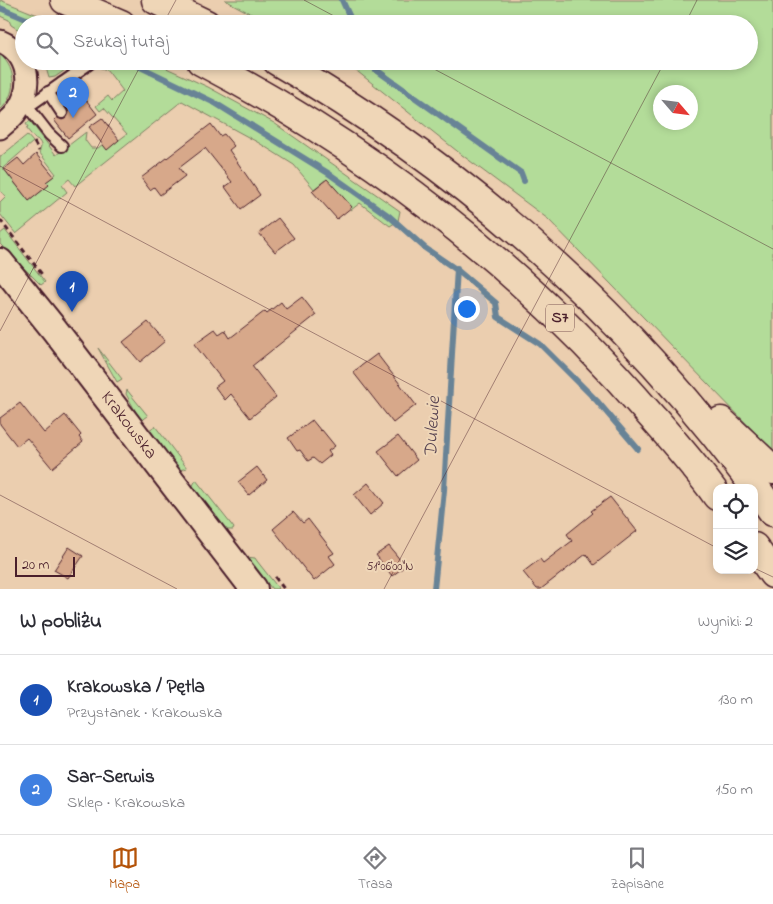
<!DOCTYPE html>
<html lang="pl">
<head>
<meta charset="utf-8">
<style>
  :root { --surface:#fff; --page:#f2f2f3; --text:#2b2b33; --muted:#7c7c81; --line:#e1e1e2; --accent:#b45309 }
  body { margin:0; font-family:"Indie Flower",sans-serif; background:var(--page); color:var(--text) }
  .controls { position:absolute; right:15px; bottom:15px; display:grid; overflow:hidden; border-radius:10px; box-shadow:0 2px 8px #0003 }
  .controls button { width:45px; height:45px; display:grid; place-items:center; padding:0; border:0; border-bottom:1px solid var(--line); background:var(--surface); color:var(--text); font:25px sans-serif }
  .compass { position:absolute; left:653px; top:85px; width:45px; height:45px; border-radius:50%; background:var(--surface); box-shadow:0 2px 8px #0003; rotate:118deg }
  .scale { position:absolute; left:15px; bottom:12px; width:60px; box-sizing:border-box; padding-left:5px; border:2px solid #4a1f2b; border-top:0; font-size:14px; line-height:18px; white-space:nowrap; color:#4a1f2b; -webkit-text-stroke:4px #efd6b7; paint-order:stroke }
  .you { position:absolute; left:466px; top:308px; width:18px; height:18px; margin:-12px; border:4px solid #fff; border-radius:50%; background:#1a73e8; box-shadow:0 0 0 8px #1a73e833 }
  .badge { display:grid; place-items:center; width:32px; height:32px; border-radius:50%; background:var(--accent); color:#fff; font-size:16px; font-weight:700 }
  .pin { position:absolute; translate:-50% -41px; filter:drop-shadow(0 1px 2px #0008) }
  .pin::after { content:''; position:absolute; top:26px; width:18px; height:15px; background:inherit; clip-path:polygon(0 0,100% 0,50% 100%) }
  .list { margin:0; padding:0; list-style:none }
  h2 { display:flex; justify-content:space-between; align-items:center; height:65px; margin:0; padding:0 20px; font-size:21px }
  h2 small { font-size:16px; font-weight:400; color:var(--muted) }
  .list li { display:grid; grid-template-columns:32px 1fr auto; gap:15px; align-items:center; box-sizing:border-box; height:90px; padding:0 20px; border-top:1px solid var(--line) }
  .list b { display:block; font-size:19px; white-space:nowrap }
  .list p { margin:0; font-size:16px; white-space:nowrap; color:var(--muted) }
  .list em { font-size:16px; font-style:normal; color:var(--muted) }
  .icon { flex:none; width:28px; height:28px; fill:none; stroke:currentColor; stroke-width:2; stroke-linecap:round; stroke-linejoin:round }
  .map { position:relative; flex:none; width:773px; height:589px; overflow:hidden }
  .search { position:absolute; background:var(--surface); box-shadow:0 2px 8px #0003; left:15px; right:15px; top:15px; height:55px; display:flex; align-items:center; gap:12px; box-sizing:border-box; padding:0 18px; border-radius:28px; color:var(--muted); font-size:19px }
  .sheet { height:245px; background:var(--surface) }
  nav { display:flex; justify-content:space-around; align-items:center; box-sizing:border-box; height:70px; border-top:1px solid var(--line); background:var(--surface); font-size:14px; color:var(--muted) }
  nav a { display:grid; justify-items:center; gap:2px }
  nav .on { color:var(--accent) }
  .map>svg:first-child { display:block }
  .green { fill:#b3dc99; stroke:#7e7e62; fill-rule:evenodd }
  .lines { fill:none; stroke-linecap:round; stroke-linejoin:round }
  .stream { stroke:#688396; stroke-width:6 }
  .building { fill:#d7a88a; stroke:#4a1f2b }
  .service-casing { stroke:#4a1f2b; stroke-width:14 }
  .minor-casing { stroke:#4a1f2b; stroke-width:25 }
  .tertiary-casing { stroke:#4a1f2b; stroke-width:30 }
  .motorway-casing { stroke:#4a1f2b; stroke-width:31 }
  .path { stroke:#4a1f2b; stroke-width:3; stroke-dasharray:5 4; stroke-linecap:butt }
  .service { stroke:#efd6b7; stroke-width:10 }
  .minor { stroke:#efd6b7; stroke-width:21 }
  .tertiary { stroke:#efd6b7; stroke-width:26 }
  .motorway { stroke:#efd6b7; stroke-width:28 }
  .ticks { fill:none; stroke:#4a1f2b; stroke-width:1; stroke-opacity:0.45 }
  .labels { text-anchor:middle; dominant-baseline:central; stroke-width:4; stroke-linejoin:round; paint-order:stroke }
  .shield { fill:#efd6b7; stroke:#7c5655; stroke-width:1 }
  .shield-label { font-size:16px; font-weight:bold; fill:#4a1f2b }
  .street-label { font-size:18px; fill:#4a1f2b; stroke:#efd6b7 }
  .water-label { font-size:19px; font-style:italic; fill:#54404f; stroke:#efd6b7 }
  .ticks-label { font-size:12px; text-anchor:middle; fill:#4a1f2b; stroke:#efd6b7; stroke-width:4; stroke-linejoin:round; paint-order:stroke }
</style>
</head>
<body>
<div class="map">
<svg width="773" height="589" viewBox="0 0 773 589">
  <rect width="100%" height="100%" fill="#ebceaf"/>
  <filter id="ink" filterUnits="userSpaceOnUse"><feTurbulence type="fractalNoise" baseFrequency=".02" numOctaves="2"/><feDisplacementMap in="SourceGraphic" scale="10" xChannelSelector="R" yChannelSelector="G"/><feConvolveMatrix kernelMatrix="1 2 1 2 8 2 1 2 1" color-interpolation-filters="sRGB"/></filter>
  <g filter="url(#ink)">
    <g class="green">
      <polygon points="0,0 60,24 24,24 24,33 11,25 9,20 0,16"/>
      <path d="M225,0H773V451L548,219L462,155L358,72L338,61H749V24H270ZM660,92H690V122H660Z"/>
      <path d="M0,55C18,69 16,96 0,110Z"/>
      <polygon points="44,61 78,61 55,77 49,78"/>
      <path d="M90,61H151L208,87L274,123L400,211L398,221L390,226L360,203L351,210L325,180L314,189L294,165L259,143L182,101L75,186L69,179L62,185L67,192L16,234L0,214V202L6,196L0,191V157L27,135L33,142L3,168L29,201L49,185L46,182L56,174L39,152C42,146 42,144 37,139H35L26,128L28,127L26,124L30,121L56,155L86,132L85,140L91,148H98L103,144L107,149L127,134L104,108L100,111L96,106L108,96L112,101L123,91L107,70L98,67Z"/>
      <polygon points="5,230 45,282 41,285 0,244 0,234"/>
      <polygon points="98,348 122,379 117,382"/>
      <polygon points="127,390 148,416 141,421 126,394"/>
      <polygon points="155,426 187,468 180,470 149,430"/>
      <polygon points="196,480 234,528 233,530 226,530 192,487"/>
      <polygon points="246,557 255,558 257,561 279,589 272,589"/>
    </g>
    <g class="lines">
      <g class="stream">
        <polyline points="342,0 353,24"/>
        <polyline points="0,8 38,24"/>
        <polyline points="128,61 215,103 328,173 389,216 425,248 457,270 496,303 498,317 540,344 597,401 638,449"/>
        <polyline points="372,61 375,69 521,173 524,181"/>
        <polyline points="434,589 444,490 457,268"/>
      </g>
    </g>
    <g class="building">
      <polygon points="83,96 97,114 68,138 54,120 57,117 62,120 66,118 69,113 67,109 77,103"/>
      <polygon points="102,118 119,140 107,150 89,127"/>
      <polygon points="211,124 220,136 224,134 234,146 229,150 260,195 241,209 225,187 232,182 205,148 179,168 185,176 160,195 154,187 150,190 141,178"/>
      <polygon points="36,154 54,176 46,182 49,185 29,201 4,169 18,158 24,165"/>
      <polygon points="327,179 352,207 337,219 312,191"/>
      <polygon points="278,218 294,238 275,252 259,233"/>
      <polygon points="302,297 316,315 252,366 276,397 250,418 231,394 225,400 215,387 223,381 194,344 215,329 219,334 225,330 230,338 265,311 267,313 281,302 286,309"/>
      <polygon points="148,322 165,341 140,362 123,342"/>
      <polygon points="377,354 416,405 393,423 353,372"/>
      <polygon points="20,403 44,433 65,415 81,435 79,437 83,442 52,468 27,438 17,446 0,424 0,418"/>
      <polygon points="312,420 321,431 322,430 335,446 328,451 331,455 320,464 313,458 308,461 300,450 297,451 288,438"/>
      <polygon points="398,436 417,460 398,476 378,451"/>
      <polygon points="257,467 267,480 249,495 238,482"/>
      <polygon points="368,483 384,503 370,515 354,495"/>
      <polygon points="610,497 637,531 594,565 586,554 541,589 537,589 523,572 540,559 543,563 572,541 567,534 593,513 591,511"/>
      <polygon points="293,512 303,523 308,519 334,553 329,556 335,564 314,581 273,529"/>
      <polygon points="389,546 405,566 392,576 376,555"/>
      <polygon points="69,547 83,556 68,578 54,570"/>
    </g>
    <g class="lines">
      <g class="service-casing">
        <g id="service">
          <polyline points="62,83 73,98"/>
          <polyline points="48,92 62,113"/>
          <polyline points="28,107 49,134 62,146"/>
          <polyline points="22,111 89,64"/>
        </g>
      </g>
      <g class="minor-casing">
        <path id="minor" d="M0,41C29,53 34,86 17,111C13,118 6,122 0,128"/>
      </g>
      <g class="tertiary-casing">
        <g id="tertiary">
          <path id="s1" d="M0,262L54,329L254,589"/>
        </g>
      </g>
      <g class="motorway-casing">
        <g id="motorway">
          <polyline points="65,0 121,24"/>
          <polyline points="156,0 206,24"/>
          <path d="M201,61C373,151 526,270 652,417C674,442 697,468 717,496"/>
          <path d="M277,61C474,175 641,326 773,512"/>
          <polyline points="721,421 773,470"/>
          <polyline points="754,547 773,574"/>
        </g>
      </g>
      <g class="path">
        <polyline points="34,142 39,151"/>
        <polyline points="0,220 44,277"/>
        <polyline points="275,577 284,589"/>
      </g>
      <use href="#service" class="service"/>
      <use href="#minor" class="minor"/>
      <use href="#tertiary" class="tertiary"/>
      <use href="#motorway" class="motorway"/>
    </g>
  </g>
  <path class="ticks" d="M304,0L349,24M163,24L176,0M685,24L697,0M419,61L773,249M0,166L717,548M0,331L143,61M0,495L177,589M754,568L773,577M384,589L665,61"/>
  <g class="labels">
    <rect class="shield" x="546" y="304.5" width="28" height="27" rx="4"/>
    <g class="shield-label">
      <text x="560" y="318">S7</text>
    </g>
    <g class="street-label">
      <text stroke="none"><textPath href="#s1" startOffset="208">Krakowska</textPath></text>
    </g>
    <g class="water-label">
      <text transform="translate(433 427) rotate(-87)">Dulewie</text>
    </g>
  </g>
  <g class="ticks-label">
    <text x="390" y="570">51°06'00"N</text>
  </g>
</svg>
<div class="controls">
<button><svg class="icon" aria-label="locate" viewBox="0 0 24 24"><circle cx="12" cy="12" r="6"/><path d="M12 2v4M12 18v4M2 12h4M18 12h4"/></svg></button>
<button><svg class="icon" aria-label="layers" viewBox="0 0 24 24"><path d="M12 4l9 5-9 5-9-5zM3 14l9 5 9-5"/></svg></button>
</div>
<svg class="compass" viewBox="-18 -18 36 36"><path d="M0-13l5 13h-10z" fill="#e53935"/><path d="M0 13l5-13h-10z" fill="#7c7c81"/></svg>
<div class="scale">20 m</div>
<div class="you"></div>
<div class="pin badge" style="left:72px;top:312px;background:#1a4fb4">1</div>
<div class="pin badge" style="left:73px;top:118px;background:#3f7fe0">2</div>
<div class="search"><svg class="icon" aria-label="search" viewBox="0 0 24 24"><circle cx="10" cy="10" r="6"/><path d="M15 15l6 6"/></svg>Szukaj tutaj</div>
</div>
<section class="sheet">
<h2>W pobliżu<small>Wyniki: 2</small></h2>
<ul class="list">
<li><span class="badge" style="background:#1a4fb4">1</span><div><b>Krakowska / Pętla</b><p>Przystanek · Krakowska</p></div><em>130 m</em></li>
<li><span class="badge" style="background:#3f7fe0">2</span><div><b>Sar-Serwis</b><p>Sklep · Krakowska</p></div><em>150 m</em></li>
</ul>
</section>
<nav>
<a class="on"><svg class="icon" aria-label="map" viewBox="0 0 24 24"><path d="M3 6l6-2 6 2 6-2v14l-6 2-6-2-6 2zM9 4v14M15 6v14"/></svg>Mapa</a>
<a><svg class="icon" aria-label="directions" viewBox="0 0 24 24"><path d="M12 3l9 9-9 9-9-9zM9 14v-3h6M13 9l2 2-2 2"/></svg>Trasa</a>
<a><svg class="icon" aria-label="saved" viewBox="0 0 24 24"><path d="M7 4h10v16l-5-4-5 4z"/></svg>Zapisane</a>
</nav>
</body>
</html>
